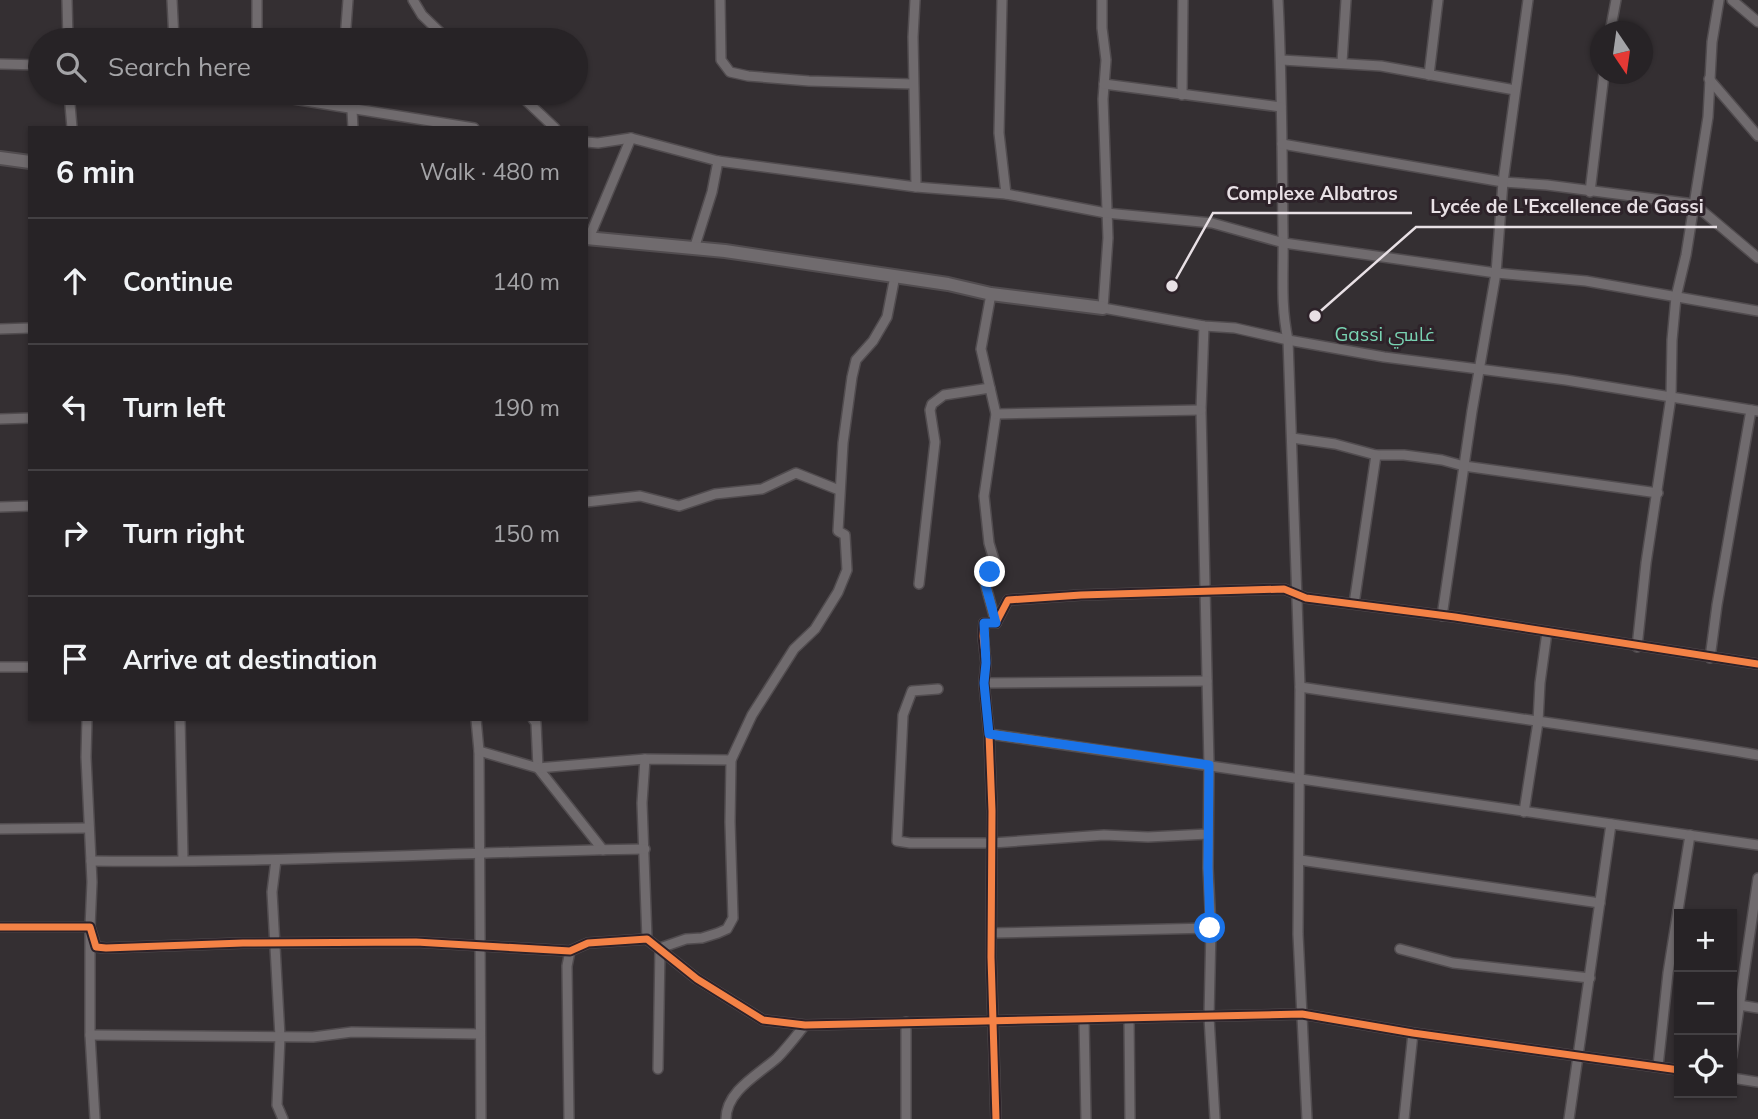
<!DOCTYPE html>
<html lang="en">
<head>
<meta charset="utf-8">
<style>
  :root { --surface:#272326; --page:#2f2b2e; --text:#f1f3f6; --muted:#a4a4a7; --line:#434043 }
  body { margin:0; font-family:Mulish,Cairo,sans-serif; background:var(--page); color:var(--text) }
  .controls { position:absolute; right:21px; bottom:21px; display:grid; overflow:hidden; border-radius:0px; box-shadow:0 2px 5px #0004 }
  .controls button { width:63px; height:63px; display:grid; place-items:center; padding:0; border:0; border-bottom:2px solid var(--line); background:var(--surface); color:var(--text); font:35px sans-serif }
  .compass { position:absolute; left:1590px; top:21px; width:63px; height:63px; border-radius:50%; background:var(--surface); box-shadow:0 2px 5px #0004; rotate:167deg }
  .stop { position:absolute; width:21px; height:21px; margin:-16px; border:5px solid #1a73e8; border-radius:50%; background:#fff }
  .stop.end { background:#1a73e8; border-color:#fff; box-shadow:0 2px 7px #0008 }
  .list { margin:0; padding:0; list-style:none }
  h2 { display:flex; justify-content:space-between; align-items:center; height:91px; margin:0; padding:0 28px; font-size:30px }
  h2 small { font-size:23px; font-weight:400; color:var(--muted) }
  .list li { display:grid; grid-template-columns:46px 1fr auto; gap:21px; align-items:center; box-sizing:border-box; height:126px; padding:0 28px; border-top:2px solid var(--line) }
  .list b { display:block; font-size:26px; white-space:nowrap }
  .list em { font-size:23px; font-style:normal; color:var(--muted) }
  .icon { flex:none; width:38px; height:38px; fill:none; stroke:currentColor; stroke-width:2; stroke-linecap:round; stroke-linejoin:round }
  .map { position:relative; flex:none; width:1758px; height:1119px; overflow:hidden }
  .search { position:absolute; background:var(--surface); box-shadow:0 2px 5px #0004; left:28px; top:28px; width:560px; height:77px; display:flex; align-items:center; gap:18px; box-sizing:border-box; padding:0 24px; border-radius:38px; color:var(--muted); font-size:26px }
  .panel { position:absolute; background:var(--surface); box-shadow:0 2px 5px #0004; left:28px; top:126px; width:560px; height:595px; border-radius:0px }
  .map>svg:first-child { display:block }
  .lines { fill:none; stroke-linecap:round; stroke-linejoin:round }
  .street-casing { stroke:#514c4f; stroke-width:12 }
  .secondary-casing { stroke:#514c4f; stroke-width:16 }
  .street { stroke:#706b6e; stroke-width:9 }
  .secondary { stroke:#706b6e; stroke-width:12 }
  .cycleway-casing { stroke:#2d2229; stroke-width:11 }
  .cycleway { stroke:#f48246; stroke-width:7 }
  .route { stroke:#1a73e8; stroke-width:9 }
  .labels { text-anchor:middle; dominant-baseline:central; stroke-width:6; stroke-linejoin:round; paint-order:stroke }
  .neighbourhood-label { font-size:19px; fill:#79d4b3; stroke:#2d2229 }
  .leader { fill:none; stroke:#e8e0e5; stroke-width:2.5 }
  .callout-dot { fill:#e8e0e5; stroke:#2d2229; stroke-width:2.5 }
  .callout-label { font-size:19px; text-anchor:middle; font-weight:bold; fill:#e8e0e5; stroke:#2d2229; stroke-width:6; stroke-linejoin:round; paint-order:stroke }
</style>
</head>
<body>
<div class="map">
<svg width="1758" height="1119" viewBox="0 0 1758 1119">
  <rect width="100%" height="100%" fill="#342f32"/>
  <g class="lines">
    <g class="street-casing">
      <g id="street">
        <polyline points="67,0 68,40"/>
        <polyline points="172,0 174,40"/>
        <polyline points="413,0 422,15 448,40"/>
        <polyline points="720,0 721,60 730,72 748,76 809,81 913,84"/>
        <polyline points="915,0 913,37 916,187"/>
        <polyline points="1002,0 999,133 1006,194"/>
        <polyline points="1102,0 1102,28 1106,60 1103,99 1108,238 1103,308 1204,326 1235,328 1288,340 1384,357 1566,380 1758,411"/>
        <path d="M1278,0C1282,78 1282,155 1283,233C1284,271 1280,303 1288,340L1300,687L1298,934L1307,1119"/>
        <polyline points="1732,0 1758,22"/>
        <polyline points="1610,32 1616,0"/>
        <polyline points="257,40 257,0"/>
        <polyline points="345,40 348,0"/>
        <polyline points="1282,60 1381,66 1515,90"/>
        <polyline points="1342,62 1346,0"/>
        <polyline points="0,64 40,65"/>
        <polyline points="1429,75 1438,0"/>
        <polyline points="1709,79 1758,136"/>
        <polyline points="1104,84 1281,107"/>
        <polyline points="69,93 72,128"/>
        <polyline points="256,93 474,128"/>
        <polyline points="351,93 353,128"/>
        <polyline points="518,93 555,128"/>
        <polyline points="1182,95 1183,0"/>
        <polyline points="586,142 598,143 631,138 718,161 916,187 1006,194 1106,213 1212,223 1284,243 1496,273 1586,281 1758,311"/>
        <polyline points="1282,144 1503,182 1547,185 1694,204 1758,258"/>
        <polyline points="1590,192 1604,74"/>
        <polyline points="589,238 631,138"/>
        <polyline points="694,249 712,192 718,161"/>
        <polyline points="991,294 981,349 996,414 984,496 989,543 995,563 985,583 996,623"/>
        <polyline points="1204,326 1201,410 1209,765 1208,868 1211,928 1209,1017 1215,1119"/>
        <polyline points="0,329 30,328"/>
        <polyline points="996,414 1201,410"/>
        <polyline points="0,419 30,418"/>
        <polyline points="1292,438 1335,444 1376,455 1404,455 1442,460 1464,466 1658,493"/>
        <polyline points="586,502 640,496 679,506 715,494 762,489 796,473 839,490"/>
        <polyline points="0,507 30,506"/>
        <polyline points="919,584 935,442 930,410 932,404 944,395 990,388"/>
        <polyline points="1354,604 1376,455"/>
        <polyline points="1442,616 1472,411 1496,273 1503,182 1528,0"/>
        <polyline points="1637,647 1646,563 1671,397 1672,340 1676,297 1686,255 1708,117 1712,42 1719,0"/>
        <polyline points="1710,658 1717,605 1751,410"/>
        <polyline points="0,667 30,667"/>
        <polyline points="984,683 1207,681"/>
        <path d="M1300,687C1453,710 1606,729 1758,755"/>
        <polyline points="938,689 912,691 903,715 897,841 910,843 992,843 1104,835 1148,837 1208,834"/>
        <polyline points="87,719 86,757 92,882 90,927 90,1035 95,1119"/>
        <polyline points="180,719 183,860"/>
        <polyline points="476,719 479,751 481,1119"/>
        <polyline points="533,719 536,723 538,768 603,850"/>
        <polyline points="989,734 1758,845"/>
        <polyline points="479,751 538,768 645,759 731,760"/>
        <polyline points="645,759 642,803 647,939"/>
        <polyline points="1524,812 1538,722 1540,683 1547,632"/>
        <polyline points="0,829 89,828"/>
        <polyline points="276,860 272,892 280,1037 277,1105 283,1119"/>
        <polyline points="1300,860 1600,903"/>
        <path d="M91,861C276,863 460,852 645,849"/>
        <polyline points="0,927 90,927 96,947 106,948 243,943 416,942 570,951 588,943 647,939 697,979 763,1020 805,1025 1302,1014 1413,1033 1679,1070"/>
        <polyline points="992,933 1211,928"/>
        <polyline points="660,948 686,939 702,938 718,933 727,929 733,918 730,822 731,760 752,715 794,649 815,629 838,592 847,570 845,535 838,531 843,443 852,377 856,360 873,341 887,317 895,276"/>
        <polyline points="1400,949 1453,963 1590,978"/>
        <polyline points="1739,1005 1758,1008"/>
        <polyline points="1129,1018 1130,1119"/>
        <polyline points="1084,1019 1086,1119"/>
        <polyline points="906,1022 906,1119"/>
        <polyline points="90,1035 313,1037 352,1032 480,1034"/>
        <polyline points="1732,1056 1758,878"/>
        <polyline points="1658,1066 1668,973 1690,835"/>
        <polyline points="658,1069 660,948"/>
        <polyline points="1732,1078 1758,1082"/>
        <polyline points="569,1119 567,966 570,951"/>
        <path d="M726,1119C726,1091 759,1074 777,1058C787,1048 796,1036 805,1025"/>
        <polyline points="996,1119 991,957 992,811 989,734 984,683 986,663 983,636 984,623 996,623 1008,600 1081,595 1284,589 1306,598 1455,617 1758,664"/>
        <polyline points="1404,1119 1413,1033"/>
        <polyline points="1569,1119 1611,824"/>
      </g>
    </g>
    <g class="secondary-casing">
      <g id="secondary">
        <polyline points="0,158 30,162"/>
        <polyline points="586,238 725,251 948,284 991,294 1103,308"/>
      </g>
    </g>
    <use href="#street" class="street"/>
    <use href="#secondary" class="secondary"/>
    <g class="cycleway-casing">
      <g id="cycleway">
        <polyline points="0,927 90,927 96,947 106,948 243,943 416,942 570,951 588,943 647,939 697,979 763,1020 805,1025 1302,1014 1413,1033 1679,1070"/>
        <polyline points="996,1119 991,957 992,811 989,734 984,683 986,663 983,636 984,623 996,623 1008,600 1081,595 1284,589 1306,598 1455,617 1758,664"/>
      </g>
    </g>
    <use href="#cycleway" class="cycleway"/>
  </g>
  <g class="lines">
    <polyline class="route" points="990,572 985,583 996,623 984,623 986,663 984,683 989,734 1209,765 1208,867 1210,928"/>
  </g>
  <g class="labels">
    <g class="neighbourhood-label">
      <text x="1385" y="334">Gassi غاسي</text>
    </g>
  </g>
  <path class="leader" d="M1172 286L1213 213H1412M1315 316L1416 227H1717"/>
  <g class="callout-dot">
    <circle cx="1172" cy="286" r="7"/>
    <circle cx="1315" cy="316" r="7"/>
  </g>
  <g class="callout-label">
    <text x="1312" y="200">Complexe Albatros</text>
    <text x="1567" y="213">Lycée de L'Excellence de Gassi</text>
  </g>
</svg>
<div class="controls">
<button>+</button>
<button>−</button>
<button><svg class="icon" aria-label="locate" viewBox="0 0 24 24"><circle cx="12" cy="12" r="6"/><path d="M12 2v4M12 18v4M2 12h4M18 12h4"/></svg></button>
</div>
<svg class="compass" viewBox="-18 -18 36 36"><path d="M0-13l5 13h-10z" fill="#e53935"/><path d="M0 13l5-13h-10z" fill="#a4a4a7"/></svg>
<div class="stop" style="left:1210px;top:928px"></div>
<div class="stop end" style="left:990px;top:572px"></div>
<div class="search"><svg class="icon" aria-label="search" viewBox="0 0 24 24"><circle cx="10" cy="10" r="6"/><path d="M15 15l6 6"/></svg>Search here</div>
<section class="panel">
<h2>6 min<small>Walk · 480 m</small></h2>
<ul class="list">
<li><svg class="icon" aria-label="ahead" viewBox="0 0 24 24"><path d="M12 20V5M6 11l6-6 6 6"/></svg><div><b>Continue</b></div><em>140 m</em></li>
<li><svg class="icon" aria-label="left" viewBox="0 0 24 24"><path d="M17 20v-9H6M10 6l-5 5 5 5"/></svg><div><b>Turn left</b></div><em>190 m</em></li>
<li><svg class="icon" aria-label="right" viewBox="0 0 24 24"><path d="M7 20v-9h11M14 6l5 5-5 5"/></svg><div><b>Turn right</b></div><em>150 m</em></li>
<li><svg class="icon" aria-label="arrive" viewBox="0 0 24 24"><path d="M6 21V4h12l-3 4 3 4H6"/></svg><div><b>Arrive at destination</b></div></li>
</ul>
</section>
</div>
</body>
</html>
